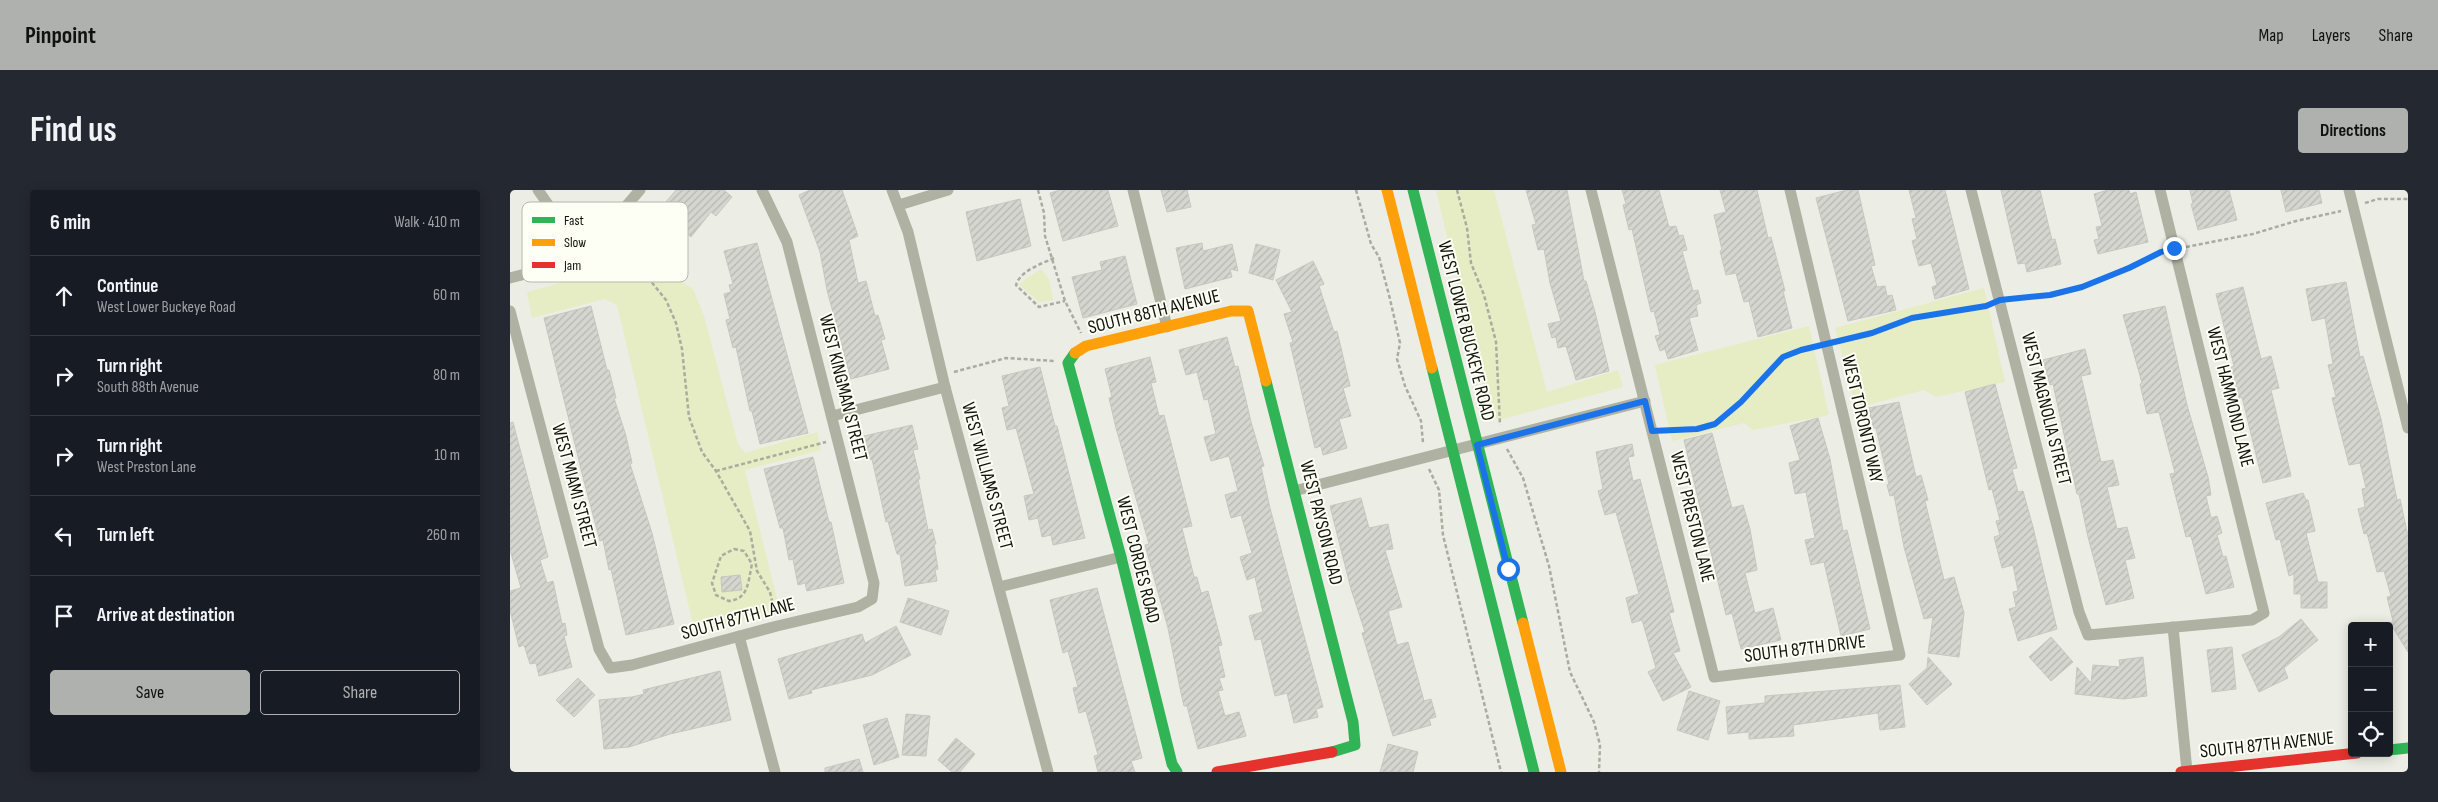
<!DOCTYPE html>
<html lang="en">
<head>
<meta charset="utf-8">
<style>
  :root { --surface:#171b24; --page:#242831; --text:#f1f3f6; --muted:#9ea1a6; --line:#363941; --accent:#afb1af }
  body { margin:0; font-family:"Sofia Sans Condensed",sans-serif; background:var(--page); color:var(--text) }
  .controls { position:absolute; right:15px; bottom:15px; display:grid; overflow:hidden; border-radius:5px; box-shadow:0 2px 12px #0003 }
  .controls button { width:45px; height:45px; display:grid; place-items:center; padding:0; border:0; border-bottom:1px solid var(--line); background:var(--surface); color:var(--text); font:25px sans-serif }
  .stop { position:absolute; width:15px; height:15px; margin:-11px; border:4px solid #1a73e8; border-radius:50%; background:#fff }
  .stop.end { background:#1a73e8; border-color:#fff; box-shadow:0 1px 5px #0008 }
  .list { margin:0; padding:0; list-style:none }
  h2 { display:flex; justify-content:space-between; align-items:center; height:65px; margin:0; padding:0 20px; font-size:21px }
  h2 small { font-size:16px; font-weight:400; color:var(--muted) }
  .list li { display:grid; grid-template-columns:32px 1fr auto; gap:15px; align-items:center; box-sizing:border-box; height:80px; padding:0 20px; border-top:1px solid var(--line) }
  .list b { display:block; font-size:19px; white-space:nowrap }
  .list p { margin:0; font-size:16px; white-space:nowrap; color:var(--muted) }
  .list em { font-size:16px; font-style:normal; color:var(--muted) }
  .actions { display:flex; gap:10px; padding:15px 20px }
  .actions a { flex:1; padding:11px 0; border:1px solid var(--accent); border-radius:5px; text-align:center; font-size:18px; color:var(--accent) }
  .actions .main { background:var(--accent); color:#111 }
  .icon { flex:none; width:28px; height:28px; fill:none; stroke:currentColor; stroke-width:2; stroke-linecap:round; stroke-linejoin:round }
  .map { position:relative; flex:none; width:1898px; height:582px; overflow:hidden; border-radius:5px }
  header { display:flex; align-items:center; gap:30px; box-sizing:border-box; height:70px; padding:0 25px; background:var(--accent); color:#111 }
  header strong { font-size:24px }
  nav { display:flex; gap:28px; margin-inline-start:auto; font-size:18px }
  .intro { display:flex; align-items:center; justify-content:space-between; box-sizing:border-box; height:120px; padding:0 30px }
  h1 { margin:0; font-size:35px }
  .button { padding:12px 22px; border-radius:5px; background:var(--accent); color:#111; font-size:18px; font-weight:700 }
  main { display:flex; gap:30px; padding:0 30px }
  aside { flex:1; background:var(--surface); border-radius:5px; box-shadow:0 2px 12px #0003 }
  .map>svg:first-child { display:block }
  .green { fill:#e6ecc3 }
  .building { fill:url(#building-hatch); stroke:#c6c8c0 }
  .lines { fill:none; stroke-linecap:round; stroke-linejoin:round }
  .path { stroke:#aaaca0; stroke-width:2.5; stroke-dasharray:4 2.5; stroke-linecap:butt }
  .street { stroke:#afb1a2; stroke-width:11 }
  .fast { stroke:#30b455; stroke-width:11 }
  .slow { stroke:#ff9f0a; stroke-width:11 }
  .jam { stroke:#e5322d; stroke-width:11 }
  .route { stroke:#1a73e8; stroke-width:6 }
  .labels { text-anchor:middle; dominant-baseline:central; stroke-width:4; stroke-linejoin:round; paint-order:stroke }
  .street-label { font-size:19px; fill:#12130d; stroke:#fdfff4 }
  .key { fill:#fdfff4; stroke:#b6b8af; stroke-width:1 }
  .key-label { font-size:14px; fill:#12130d }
</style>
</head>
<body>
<header>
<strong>Pinpoint</strong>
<nav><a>Map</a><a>Layers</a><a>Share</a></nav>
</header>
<div class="intro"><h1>Find us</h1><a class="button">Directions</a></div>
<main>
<aside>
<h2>6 min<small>Walk · 410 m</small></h2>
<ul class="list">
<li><svg class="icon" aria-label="ahead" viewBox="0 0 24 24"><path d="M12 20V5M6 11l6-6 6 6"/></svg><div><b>Continue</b><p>West Lower Buckeye Road</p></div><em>60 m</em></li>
<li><svg class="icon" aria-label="right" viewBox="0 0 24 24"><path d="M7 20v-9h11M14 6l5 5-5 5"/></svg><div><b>Turn right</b><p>South 88th Avenue</p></div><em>80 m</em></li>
<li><svg class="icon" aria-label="right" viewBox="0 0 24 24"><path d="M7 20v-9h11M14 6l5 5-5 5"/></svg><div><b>Turn right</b><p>West Preston Lane</p></div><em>10 m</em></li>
<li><svg class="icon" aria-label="left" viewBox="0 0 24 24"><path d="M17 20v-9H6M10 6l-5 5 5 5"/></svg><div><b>Turn left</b></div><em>260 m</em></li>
<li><svg class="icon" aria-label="arrive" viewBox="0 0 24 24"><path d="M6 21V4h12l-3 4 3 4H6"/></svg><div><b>Arrive at destination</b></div></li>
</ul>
<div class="actions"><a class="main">Save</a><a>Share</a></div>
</aside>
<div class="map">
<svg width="1898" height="582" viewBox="0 0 1898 582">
  <defs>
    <pattern id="building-hatch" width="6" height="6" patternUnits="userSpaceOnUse" patternTransform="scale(1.25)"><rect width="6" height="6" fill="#d5d6d0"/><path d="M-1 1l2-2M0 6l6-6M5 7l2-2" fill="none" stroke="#b6b7b1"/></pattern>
  </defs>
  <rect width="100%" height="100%" fill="#eceee5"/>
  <g class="green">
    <polygon points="926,0 984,0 1037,202 1108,180 1113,197 989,230 978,221"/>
    <path d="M105,48L183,99L194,126L228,254L235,263L307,242L311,260L235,280L270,421L185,443L107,115L94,109L22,128L17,102C61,90 81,89 105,48Z"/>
    <polygon points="531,79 539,89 543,110 529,112 509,94"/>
    <polygon points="1474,98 1495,192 1426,207 1414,200 1346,218 1325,138"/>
    <polygon points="1299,136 1319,225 1243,240 1234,233 1162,251 1145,175"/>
  </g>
  <g class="building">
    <polygon points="166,0 214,0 222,7 206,26 201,22 181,47 173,40 152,65 128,45"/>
    <polygon points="300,0 332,0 348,46 339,50 348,93 356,91 365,126 368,125 375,149 371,150 379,179 341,189 317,100 310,62 289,5"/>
    <polygon points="550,0 598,0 608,36 553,51 540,3"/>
    <polygon points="651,0 677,0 681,17 657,22"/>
    <polygon points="1016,0 1057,0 1074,91 1076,91 1085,122 1099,181 1066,190 1056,156 1048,158 1046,147 1042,148 1038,134 1051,131 1040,93 1034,59 1028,60 1022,35 1026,34"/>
    <polygon points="1112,0 1149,0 1159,37 1166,36 1169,46 1173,45 1177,60 1172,61 1183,101 1188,100 1191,113 1186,115 1188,126 1179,128 1188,160 1158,169 1155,159 1150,161 1145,146 1150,145 1144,121 1141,122 1122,39 1119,40 1113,15 1116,14"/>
    <polygon points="1210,0 1247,0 1258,48 1261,47 1275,101 1273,101 1282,138 1248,147 1239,111 1234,112 1226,83 1216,85 1210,61 1212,60 1204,25 1216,22"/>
    <polygon points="1337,0 1348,0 1365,75 1361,76 1367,97 1375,96 1377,106 1382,105 1386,120 1338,131 1306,8"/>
    <polygon points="1399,0 1435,0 1459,99 1425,109 1422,97 1427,95 1421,73 1409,76 1402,51 1407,49 1402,29 1406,28"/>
    <polygon points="1491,0 1530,0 1542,50 1545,49 1551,74 1517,82 1515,73 1508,74"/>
    <polygon points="1598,0 1619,0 1620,4 1626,2 1638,52 1588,64 1584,50 1589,49 1586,37 1592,36 1584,4"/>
    <polygon points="1680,0 1719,0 1727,30 1688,40 1681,14 1683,14"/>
    <polygon points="1771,0 1809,0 1812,13 1776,22"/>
    <polygon points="510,9 521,56 467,71 456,22"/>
    <polygon points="247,53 298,243 250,254 242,221 240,221 226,157 223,158 216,130 220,129 214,104 221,102 219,95 223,94 214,61"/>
    <polygon points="692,53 693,61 722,54 728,81 720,79 722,87 675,99 666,58"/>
    <polygon points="746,54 770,60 763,90 739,83"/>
    <polygon points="615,66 627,114 573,128 562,87 592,80 590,72"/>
    <polygon points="803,71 814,94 809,96 824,142 827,141 840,196 833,198 841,226 829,229 837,258 813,265 811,256 805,258 780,153 783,152 774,124 782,122 766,90"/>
    <polygon points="1836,92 1850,167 1853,166 1871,229 1887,310 1890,309 1898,346 1898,462 1880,433 1883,431 1877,407 1881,406 1874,381 1867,382 1857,343 1854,344 1848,319 1855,317 1852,299 1856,298 1850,273 1839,275 1822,208 1826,207 1818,175 1823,174 1815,128 1802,131 1796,99"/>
    <polygon points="1733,97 1751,169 1761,166 1769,198 1761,200 1781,286 1753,293 1732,207 1729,208 1721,177 1724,176 1706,104"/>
    <polygon points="81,116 97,180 99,180 106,208 104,208 116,246 122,273 120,274 142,343 164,434 116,445 101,379 99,380 93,350 90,351 74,291 34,128"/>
    <polygon points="1655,116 1677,215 1698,287 1701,305 1696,306 1701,328 1707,326 1712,343 1707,345 1713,367 1716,366 1724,397 1696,404 1681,346 1676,347 1673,335 1660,284 1665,283 1649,222 1637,224 1630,194 1632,193 1613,125"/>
    <polygon points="717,147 725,177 728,176 741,232 754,276 751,277 760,318 813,517 806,519 808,527 784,533 777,503 765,506 751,449 745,450 739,426 753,422 745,387 737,390 730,367 742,363 731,325 721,328 715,305 728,301 719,266 701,271 694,247 706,244 698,209 694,210 687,182 676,185 669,160"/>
    <polygon points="1575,159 1581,184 1571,186 1591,272 1603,270 1609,295 1597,297 1607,339 1617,337 1625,368 1615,370 1624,408 1596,415 1578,347 1569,304 1567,304 1543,194 1540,195 1533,170"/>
    <polygon points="640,167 646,192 641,193 649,226 654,225 682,336 672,338 684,387 687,387 691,403 698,401 712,455 708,456 715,487 709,488 713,500 708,501 715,526 729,522 736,546 688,559 677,516 674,516 671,503 658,438 635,355 639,354 606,238 599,208 602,207 595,179"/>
    <polygon points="530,177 545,236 547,236 575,348 543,355 541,345 532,347 528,328 519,330 514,306 524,304 506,238 497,240 492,218 499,216 492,186"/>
    <polygon points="1485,194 1507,278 1502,279 1508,302 1513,301 1523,337 1547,439 1508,451 1499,419 1506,417 1503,402 1508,401 1503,375 1492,378 1484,347 1490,345 1486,331 1490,330 1482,299 1479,300 1455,202"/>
    <polygon points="1389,212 1406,287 1411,285 1418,310 1415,311 1434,390 1444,387 1454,423 1449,467 1418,463 1423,427 1414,429 1394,357 1384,305 1380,306 1377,295 1379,294 1366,238 1363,238 1359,218"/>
    <polygon points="1308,228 1320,269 1333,341 1337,340 1360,439 1331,446 1314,372 1301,375 1295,350 1305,348 1296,302 1285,304 1279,273 1290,270 1280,236"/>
    <polygon points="3,232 38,367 30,370 37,393 43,391 52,434 55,433 57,445 54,446 62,477 29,486 26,473 20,474 14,455 9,457 0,420 0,401 11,398 0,360 0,233"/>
    <polygon points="402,235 408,259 403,260 410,289 408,289 418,340 422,339 426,354 424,354 428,379 425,380 427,391 395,396 390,364 387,364 378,331 376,332 362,269 360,270 354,246"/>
    <polygon points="1202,243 1222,318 1233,315 1240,339 1247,380 1235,383 1245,423 1263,418 1271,450 1231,459 1222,423 1216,425 1174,250"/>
    <polygon points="1122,254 1124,266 1118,267 1123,291 1130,289 1164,422 1159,423 1170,461 1163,463 1181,497 1153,511 1138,482 1146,478 1132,430 1122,433 1116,408 1129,404 1106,322 1095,325 1088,301 1093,299 1086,262"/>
    <polygon points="303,267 319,332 321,332 334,393 297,401 295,393 288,395 283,369 279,370 273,338 270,338 254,279"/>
    <polygon points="1793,303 1796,310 1798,310 1805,341 1796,343 1808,392 1817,392 1817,418 1791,418 1791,404 1784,404 1784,384 1779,386 1770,349 1766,350 1756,313"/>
    <polygon points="851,308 859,338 878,334 883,359 875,360 892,417 878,421 887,455 898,452 914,511 921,509 926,527 919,529 921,535 883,546 852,443 855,442 841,399 820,316"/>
    <polygon points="230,385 232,400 212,402 211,387"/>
    <polygon points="587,398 632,568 621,571 625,582 588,582 584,566 588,565 576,521 569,523 563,498 568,497 558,461 553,463 540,410"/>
    <polygon points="398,408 439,421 431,445 390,432"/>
    <polygon points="1791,429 1808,450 1774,478 1778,488 1749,502 1732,465 1769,447"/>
    <polygon points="386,436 401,465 362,485 301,500 302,503 279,509 268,469 352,444 355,453"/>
    <polygon points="1541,447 1563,472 1541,491 1519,467"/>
    <polygon points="1722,457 1726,499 1702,502 1697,460"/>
    <polygon points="1418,467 1442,494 1417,515 1399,494 1417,478"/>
    <polygon points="1633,467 1637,506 1613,509 1565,504 1567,477 1581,493 1583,475 1610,477 1609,470"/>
    <polygon points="210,481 221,530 160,544 119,557 94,559 89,510 122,507 134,504 133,500"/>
    <polygon points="68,488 85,505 64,527 46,510"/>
    <polygon points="1390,495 1395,537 1370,540 1368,523 1283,535 1284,546 1239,549 1239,542 1218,544 1216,517 1255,513 1255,506"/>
    <polygon points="1179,501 1210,511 1198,550 1167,540"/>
    <polygon points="396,524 420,526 416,566 392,565"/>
    <polygon points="377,528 389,567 364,575 353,535"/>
    <polygon points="446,548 465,564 450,582 442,582 428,570"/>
    <polygon points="878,554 908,562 903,582 870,582"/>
    <polygon points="349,569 353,582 315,582 315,578"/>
  </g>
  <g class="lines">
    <g class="path">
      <polyline points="528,0 534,23 535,46 555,111 571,143"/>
      <polyline points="846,0 861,54 869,67 880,109 890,153 887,169 895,196 911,231 913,253"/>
      <polyline points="947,0 957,38 961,73 974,105 986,152 990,235"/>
      <polyline points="1855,13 1868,9 1898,9"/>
      <polyline points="105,47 156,110 166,133 172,159 179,227 192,262 206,281 240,341 247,381 260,402 265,424"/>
      <polyline points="1676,57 1743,44 1786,31 1831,21"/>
      <path d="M544,68C531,74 510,81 506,95L529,117L555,111"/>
      <polyline points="1503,109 1540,105 1572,97 1653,61"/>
      <polyline points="1328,151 1362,143 1402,128 1478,116"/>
      <polyline points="444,182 496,168 544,171"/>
      <polyline points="1155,240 1187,239 1205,234 1231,212 1273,167 1304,157"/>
      <polyline points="997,259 1013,288 1039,376 1060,482 1084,532 1090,555 1089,582"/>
      <polyline points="919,279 929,300 933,345 991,582"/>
      <polyline points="206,281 316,252"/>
      <path d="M224,359L234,361L242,374C238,391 239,409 219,411L206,405L202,393L211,366Z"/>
    </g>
    <g class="street">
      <polyline points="28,0 48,29 84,53"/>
      <polyline points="382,0 398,42 435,197 538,582"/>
      <polyline points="623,0 657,137"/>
      <polyline points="1081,0 1204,487 1390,465 1280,0"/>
      <polyline points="1461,0 1569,422 1578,445 1742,430 1754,423 1650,0"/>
      <polyline points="1839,0 1898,238"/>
      <polyline points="389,15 438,0"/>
      <polyline points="0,88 62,72 84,53 130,0"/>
      <polyline points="0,121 89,459 100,478 122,475 267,436 348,417 362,409 364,393 277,52 252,0"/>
      <polyline points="322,226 435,197"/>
      <polyline points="784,301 1135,211"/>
      <polyline points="489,397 611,367"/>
      <polyline points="1663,437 1677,581"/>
      <polyline points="229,446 265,582"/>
    </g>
    <g class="fast">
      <polyline points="903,0 1013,433"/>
      <polyline points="565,163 558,173 611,367 662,574 667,582"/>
      <polyline points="922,178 1024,582"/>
      <polyline points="756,191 843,532 845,555 822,562"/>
      <polyline points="1879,560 1898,558"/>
    </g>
    <g class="slow">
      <polyline points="877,0 922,178"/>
      <polyline points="565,163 576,156 721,121 738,121 756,191"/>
      <polyline points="1013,433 1051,582"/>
    </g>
    <g class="jam">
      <polyline points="707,582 822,562"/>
      <polyline points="1671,582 1847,563"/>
    </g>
  </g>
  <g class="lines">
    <polyline class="route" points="998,379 967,255 1135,211 1142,241 1187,239 1205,234 1231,212 1273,167 1291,160 1362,143 1402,128 1476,116 1490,110 1540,105 1572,97 1619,78 1651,62 1664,58"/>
  </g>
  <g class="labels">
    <g class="street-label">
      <text transform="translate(644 122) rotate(-14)">SOUTH 88TH AVENUE</text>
      <text transform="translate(956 141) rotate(76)">WEST LOWER BUCKEYE ROAD</text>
      <text transform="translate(333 198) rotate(76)">WEST KINGMAN STREET</text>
      <text transform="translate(1720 207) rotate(76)">WEST HAMMOND LANE</text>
      <text transform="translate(1536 219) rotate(76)">WEST MAGNOLIA STREET</text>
      <text transform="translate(1352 229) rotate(77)">WEST TORONTO WAY</text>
      <text transform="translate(477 286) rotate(75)">WEST WILLIAMS STREET</text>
      <text transform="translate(64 296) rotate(75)">WEST MIAMI STREET</text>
      <text transform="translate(1182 327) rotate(76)">WEST PRESTON LANE</text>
      <text transform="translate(811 333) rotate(76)">WEST PAYSON ROAD</text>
      <text transform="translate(628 370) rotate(76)">WEST CORDES ROAD</text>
      <text transform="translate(228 429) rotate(-15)">SOUTH 87TH LANE</text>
      <text transform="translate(1295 459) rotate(-7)">SOUTH 87TH DRIVE</text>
      <text transform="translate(1757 555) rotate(-6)">SOUTH 87TH AVENUE</text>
    </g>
  </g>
  <rect x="12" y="12" width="166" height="80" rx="8" class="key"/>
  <rect x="22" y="27" width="23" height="6" fill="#30b455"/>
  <rect x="22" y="49" width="23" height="7" fill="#ff9f0a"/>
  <rect x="22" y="72" width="23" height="6" fill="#e5322d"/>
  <g class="key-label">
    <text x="54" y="35">Fast</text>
    <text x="54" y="57">Slow</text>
    <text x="54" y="80">Jam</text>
  </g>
</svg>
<div class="controls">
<button>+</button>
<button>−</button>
<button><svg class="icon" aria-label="locate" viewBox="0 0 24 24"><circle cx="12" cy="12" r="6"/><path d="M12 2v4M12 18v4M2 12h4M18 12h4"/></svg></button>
</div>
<div class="stop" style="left:998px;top:379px"></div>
<div class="stop end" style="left:1664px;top:58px"></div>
</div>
</main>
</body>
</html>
